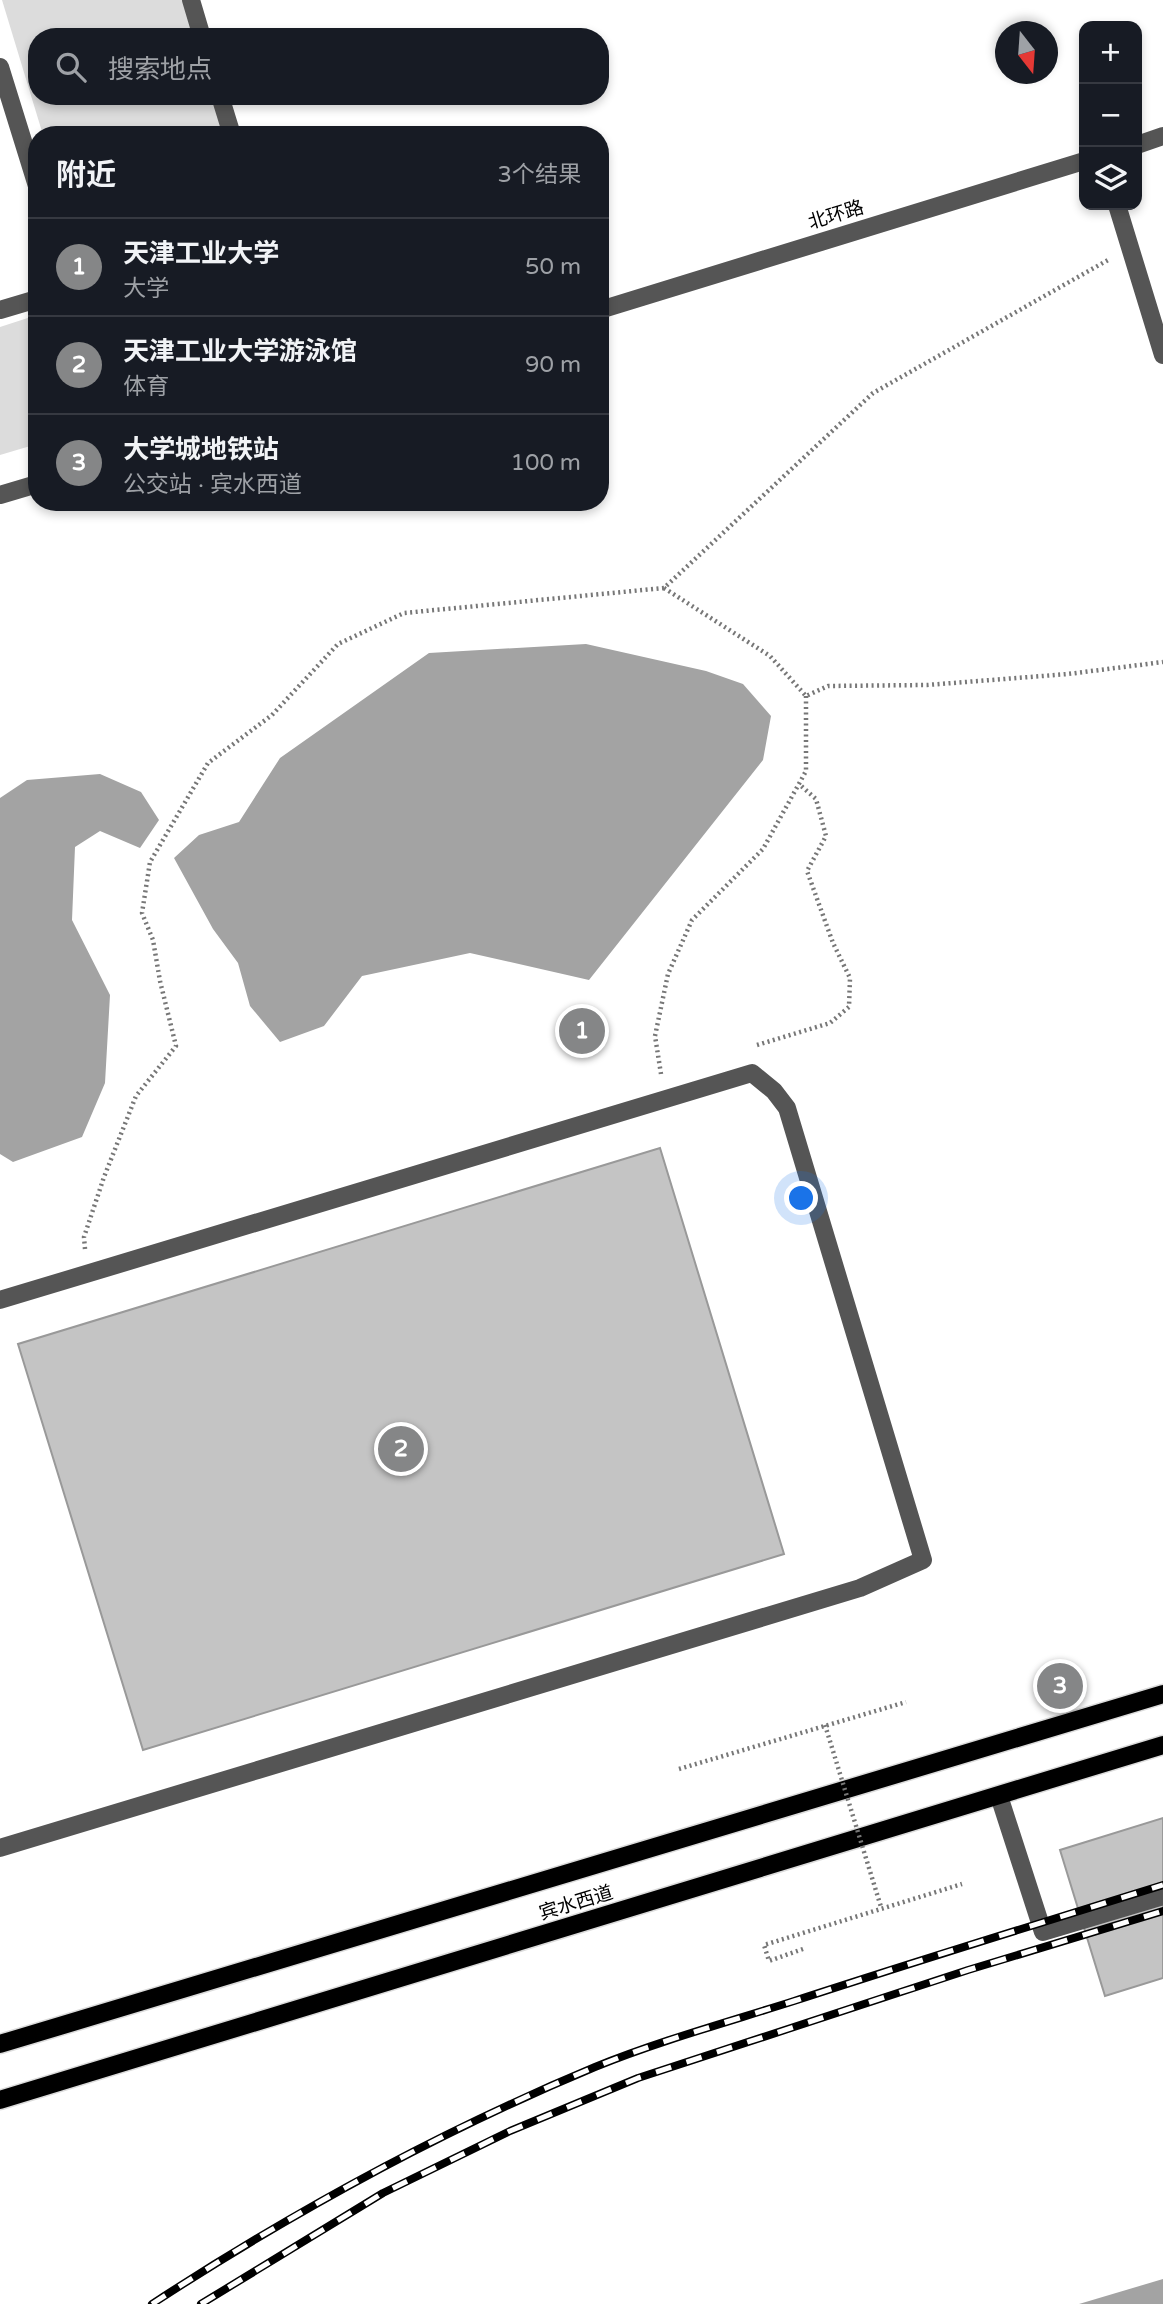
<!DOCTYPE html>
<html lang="zh">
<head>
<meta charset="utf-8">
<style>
  :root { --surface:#171b24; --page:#20242c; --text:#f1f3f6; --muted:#9ea1a6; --line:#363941; --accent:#858687 }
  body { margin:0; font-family:"Varela Round","Noto Sans SC",sans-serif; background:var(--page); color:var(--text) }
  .controls { position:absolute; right:21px; top:21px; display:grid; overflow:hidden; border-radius:14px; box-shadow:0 4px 10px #0003 }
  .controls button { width:63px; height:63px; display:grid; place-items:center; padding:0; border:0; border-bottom:2px solid var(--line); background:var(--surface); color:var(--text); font:35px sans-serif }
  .compass { position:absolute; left:995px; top:21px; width:63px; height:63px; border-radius:50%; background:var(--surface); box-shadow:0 4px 10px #0003; rotate:163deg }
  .you { position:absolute; left:802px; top:1199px; width:24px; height:24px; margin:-18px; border:5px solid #fff; border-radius:50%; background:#1a73e8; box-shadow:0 0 0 10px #1a73e833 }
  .badge { display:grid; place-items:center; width:46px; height:46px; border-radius:50%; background:var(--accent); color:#fff; font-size:23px; font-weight:700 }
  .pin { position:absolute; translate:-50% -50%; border:4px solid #fff; box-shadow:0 2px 7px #0006 }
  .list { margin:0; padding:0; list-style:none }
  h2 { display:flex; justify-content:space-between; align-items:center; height:91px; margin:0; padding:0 28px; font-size:30px }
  h2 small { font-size:23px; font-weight:400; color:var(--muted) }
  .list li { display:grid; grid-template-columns:46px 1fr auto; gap:21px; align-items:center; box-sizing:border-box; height:98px; padding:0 28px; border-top:2px solid var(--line) }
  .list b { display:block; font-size:26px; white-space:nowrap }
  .list p { margin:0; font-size:23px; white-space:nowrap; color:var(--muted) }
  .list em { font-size:23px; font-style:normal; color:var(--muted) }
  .icon { flex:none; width:38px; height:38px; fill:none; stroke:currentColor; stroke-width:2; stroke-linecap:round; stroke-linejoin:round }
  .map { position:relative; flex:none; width:1163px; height:2304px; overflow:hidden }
  .search { position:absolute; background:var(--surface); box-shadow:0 4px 10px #0003; left:28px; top:28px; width:581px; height:77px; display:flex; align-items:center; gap:18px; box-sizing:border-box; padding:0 24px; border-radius:28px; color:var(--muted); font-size:26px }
  .panel { position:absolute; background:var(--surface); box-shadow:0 4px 10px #0003; left:28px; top:126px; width:581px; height:385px; border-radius:28px }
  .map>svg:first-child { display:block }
  .green { fill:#dcdcdc }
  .water { fill:#a3a3a3 }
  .building { fill:#c4c4c4; stroke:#999; stroke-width:2 }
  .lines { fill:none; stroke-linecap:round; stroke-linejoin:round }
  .major-casing { stroke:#dbdbdb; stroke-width:21 }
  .path { stroke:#777; stroke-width:4.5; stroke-dasharray:2 3.5; stroke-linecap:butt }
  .minor { stroke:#555; stroke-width:18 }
  .major { stroke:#000; stroke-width:18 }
  .rail-casing { stroke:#000; stroke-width:8 }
  .rail { stroke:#fff; stroke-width:5; stroke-dasharray:16; stroke-linecap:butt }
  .path-bridge { stroke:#777; stroke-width:4.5; stroke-dasharray:2 3.5; stroke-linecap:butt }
  .labels { text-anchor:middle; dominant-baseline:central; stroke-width:5; stroke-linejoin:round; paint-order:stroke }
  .street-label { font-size:19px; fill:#000; stroke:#fff }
</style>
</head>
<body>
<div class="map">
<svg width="1163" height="2304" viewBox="0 0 1163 2304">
  <rect width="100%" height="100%" fill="#fff"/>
  <g class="green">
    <polygon points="2,0 187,0 198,37 37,37 37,96 216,96 228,135 43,135"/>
    <polygon points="37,315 37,444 0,455 0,327"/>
  </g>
  <g class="water">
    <polygon points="586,644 706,671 743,684 771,716 763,760 589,980 470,953 362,976 324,1026 280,1042 250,1006 238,963 213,929 174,858 199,835 239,822 280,758 429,653"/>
    <polygon points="100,774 141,792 159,820 140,848 100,831 75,847 72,920 110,995 105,1083 82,1137 13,1162 0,1154 0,798 27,780"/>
    <polygon points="1163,2279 1163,2304 1079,2304"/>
  </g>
  <g class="building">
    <polygon points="660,1148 784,1554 143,1750 18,1344"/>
    <polygon points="1163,1818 1163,1978 1105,1996 1060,1850"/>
  </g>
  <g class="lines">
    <g class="major-casing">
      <g id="major">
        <polyline points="0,2044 1163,1694"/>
        <polyline points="0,2100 1163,1745"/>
      </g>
    </g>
    <g class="path">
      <polyline points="664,588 770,656 806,696 828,686 927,685 1068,674 1163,662"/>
      <polyline points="757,1045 830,1023 849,1007 850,978 833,943 807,871 826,836 816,799 799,784"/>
      <polyline points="661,1074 655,1036 668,974 692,920 763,849 806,771 806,696"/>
      <polyline points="85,1249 84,1237 104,1177 136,1096 176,1046 160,981 153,940 142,913 150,862 208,763 272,715 338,644 404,613 664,588 873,393 1108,260"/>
      <polyline points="679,1769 906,1702"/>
      <polyline points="803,1949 769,1961 764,1945 962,1884"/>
    </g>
    <g class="minor">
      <polyline points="191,0 202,37"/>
      <polyline points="0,67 37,186"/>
      <polyline points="220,96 232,135"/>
      <polyline points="1137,145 1163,136"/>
      <polyline points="1117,205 1163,355"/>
      <polyline points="0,310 37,299"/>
      <polyline points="600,310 1084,161"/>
      <polyline points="0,495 37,484"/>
      <polyline points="0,1300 752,1073 774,1091 787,1108 923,1560 860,1588 0,1848"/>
      <polyline points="999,1796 1043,1932 1163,1896"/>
    </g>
    <use href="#major" class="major"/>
    <g class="rail-casing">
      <g id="rail">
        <path d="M152,2304C293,2212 439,2132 595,2067C659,2041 728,2022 794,2001C917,1961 1040,1923 1163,1885"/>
        <polyline points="201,2304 383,2193 510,2131 638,2078 968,1970 1163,1911"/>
      </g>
    </g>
    <use href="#rail" class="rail"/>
    <polyline class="path-bridge" points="825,1725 881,1907"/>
  </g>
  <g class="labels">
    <g class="street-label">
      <text transform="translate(836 215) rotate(-17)">北环路</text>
      <text transform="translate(576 1903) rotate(-17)">宾水西道</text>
    </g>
  </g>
</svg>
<div class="controls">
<button>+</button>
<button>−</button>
<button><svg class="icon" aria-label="layers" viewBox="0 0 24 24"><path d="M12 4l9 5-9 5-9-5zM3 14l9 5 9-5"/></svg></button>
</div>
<svg class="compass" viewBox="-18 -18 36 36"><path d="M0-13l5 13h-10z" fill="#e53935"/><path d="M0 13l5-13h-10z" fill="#9ea1a6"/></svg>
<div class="you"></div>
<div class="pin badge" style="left:582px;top:1031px">1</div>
<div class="pin badge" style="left:401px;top:1449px">2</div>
<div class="pin badge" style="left:1060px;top:1686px">3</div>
<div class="search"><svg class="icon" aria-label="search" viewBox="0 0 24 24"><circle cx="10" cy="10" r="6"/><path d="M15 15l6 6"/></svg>搜索地点</div>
<section class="panel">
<h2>附近<small>3个结果</small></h2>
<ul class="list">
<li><span class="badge">1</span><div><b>天津工业大学</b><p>大学</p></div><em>50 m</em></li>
<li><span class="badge">2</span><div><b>天津工业大学游泳馆</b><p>体育</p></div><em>90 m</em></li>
<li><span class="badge">3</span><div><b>大学城地铁站</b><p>公交站 · 宾水西道</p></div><em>100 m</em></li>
</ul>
</section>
</div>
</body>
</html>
